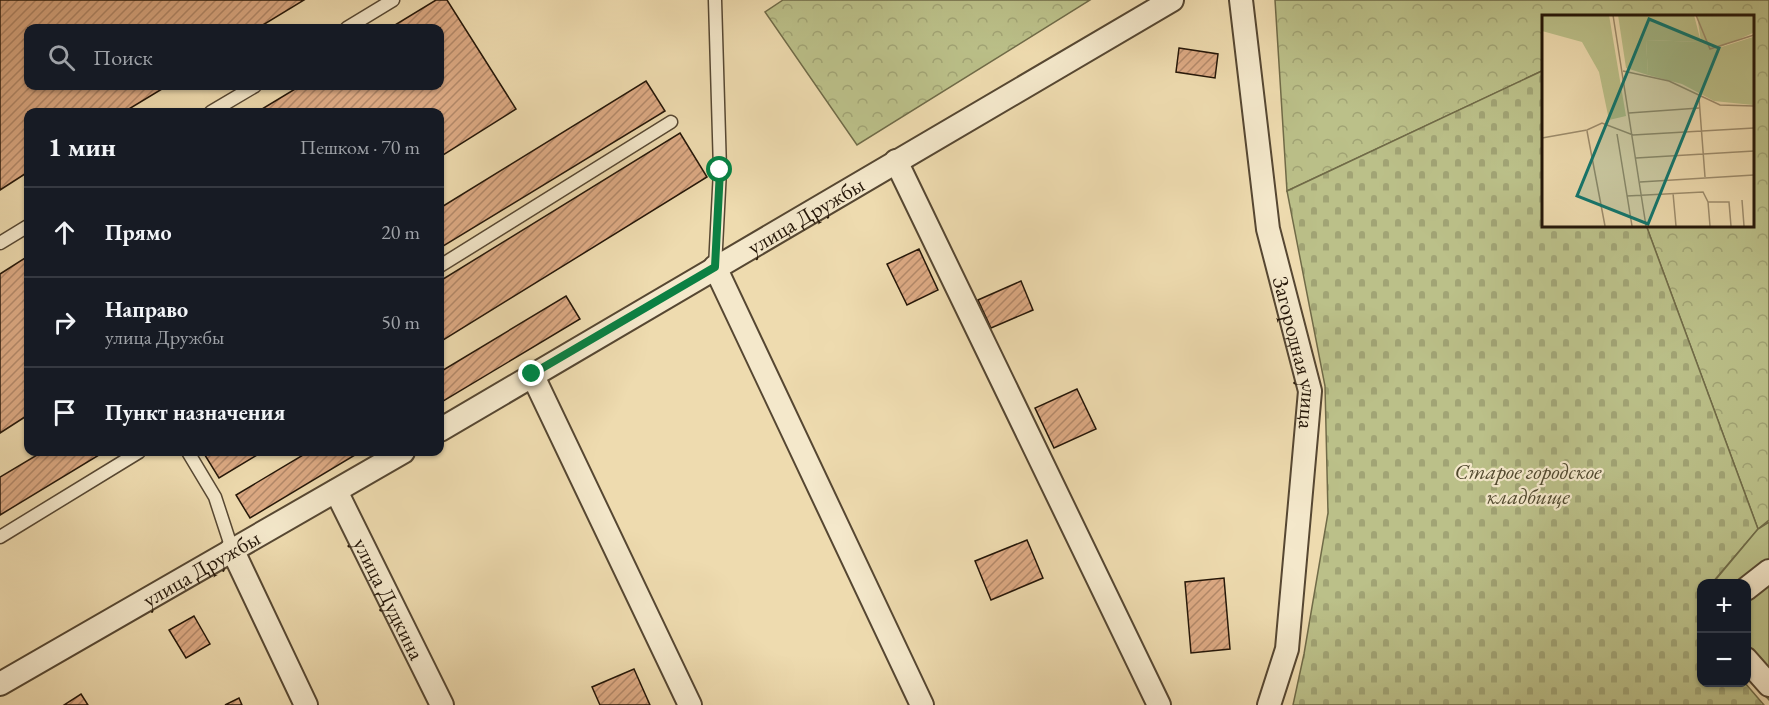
<!DOCTYPE html>
<html lang="ru">
<head>
<meta charset="utf-8">
<style>
  :root { --surface:#171b24; --page:#242831; --text:#f1f3f6; --muted:#9ea1a6; --line:#363941 }
  body { margin:0; font-family:"EB Garamond",serif; background:var(--page); color:var(--text) }
  .controls { position:absolute; right:18px; bottom:18px; display:grid; overflow:hidden; border-radius:12px; box-shadow:0 2px 4px #0004 }
  .controls button { width:54px; height:54px; display:grid; place-items:center; padding:0; border:0; border-bottom:2px solid var(--line); background:var(--surface); color:var(--text); font:30px sans-serif }
  .stop { position:absolute; width:18px; height:18px; margin:-14px; border:4px solid #0b8043; border-radius:50%; background:#fff }
  .stop.end { background:#0b8043; border-color:#fff; box-shadow:0 2px 6px #0008 }
  .list { margin:0; padding:0; list-style:none }
  h2 { display:flex; justify-content:space-between; align-items:center; height:78px; margin:0; padding:0 24px; font-size:26px }
  h2 small { font-size:20px; font-weight:400; color:var(--muted) }
  .list li { display:grid; grid-template-columns:39px 1fr auto; gap:18px; align-items:center; box-sizing:border-box; height:90px; padding:0 24px; border-top:2px solid var(--line) }
  .list b { display:block; font-size:22px; white-space:nowrap }
  .list p { margin:0; font-size:20px; white-space:nowrap; color:var(--muted) }
  .list em { font-size:20px; font-style:normal; color:var(--muted) }
  .icon { flex:none; width:33px; height:33px; fill:none; stroke:currentColor; stroke-width:2; stroke-linecap:round; stroke-linejoin:round }
  .map { position:relative; flex:none; width:1769px; height:705px; overflow:hidden }
  .search { position:absolute; background:var(--surface); box-shadow:0 2px 4px #0004; left:24px; top:24px; width:420px; height:66px; display:flex; align-items:center; gap:15px; box-sizing:border-box; padding:0 21px; border-radius:12px; color:var(--muted); font-size:22px }
  .panel { position:absolute; background:var(--surface); box-shadow:0 2px 4px #0004; left:24px; top:108px; width:420px; height:348px; border-radius:12px }
  .map>svg:first-child { display:block }
  .forest { fill:url(#forest-crowns); stroke:#706b48; stroke-width:1.5 }
  .cemetery { fill:url(#cemetery-stones); stroke:#706b48; stroke-width:1.5 }
  .green { fill:#bbc089; stroke:#706b48; stroke-width:1.5 }
  .building { fill:url(#building-hatch); stroke:#241608; stroke-width:1.5 }
  .lines { fill:none; stroke-linecap:round; stroke-linejoin:round }
  .lane-casing { stroke:#564732; stroke-width:15 }
  .street-casing { stroke:#564732; stroke-width:26 }
  .lane { stroke:#f4e8cb; stroke-width:12 }
  .street { stroke:#f4e8cb; stroke-width:22 }
  .route { stroke:#0b8043; stroke-width:8 }
  .labels { text-anchor:middle; dominant-baseline:central; stroke-width:4.5; stroke-linejoin:round; paint-order:stroke }
  .street-label { font-size:22px; fill:#241608; stroke:#f4e8cb }
  .park-label { font-size:22px; font-style:italic; fill:#51492f; stroke:#f4e8cb }
  .inset-road { fill:none; stroke:#9d8c6c; stroke-width:1.5 }
  .view { fill:#0f766e; fill-opacity:0.15; stroke:#0f766e; stroke-width:3 }
  .inset-edge { fill:none; stroke:#241608; stroke-width:3 }
</style>
</head>
<body>
<div class="map">
<svg width="1769" height="705" viewBox="0 0 1769 705">
  <defs>
    <pattern id="forest-crowns" width="20" height="18" patternUnits="userSpaceOnUse" patternTransform="scale(1.5)"><rect width="20" height="18" fill="#bbc089"/><path d="M2 6a3 3 0 1 1 6 0M12 15a3 3 0 1 1 6 0" fill="none" stroke="#a1a475"/></pattern>
    <pattern id="cemetery-stones" width="16" height="16" patternUnits="userSpaceOnUse" patternTransform="scale(1.5)"><rect width="16" height="16" fill="#bbc089"/><path d="M2 7V4a2 2 0 0 1 4 0v3zM10 15v-3a2 2 0 0 1 4 0v3z" fill="#a1a475"/></pattern>
    <pattern id="building-hatch" width="6" height="6" patternUnits="userSpaceOnUse" patternTransform="scale(1.5)"><rect width="6" height="6" fill="#ddaa84"/><path d="M-1 1l2-2M0 6l6-6M5 7l2-2" fill="none" stroke="#b3896a"/></pattern>
  </defs>
  <rect width="100%" height="100%" fill="#eedbaf"/>
  <filter id="stains"><feTurbulence type="fractalNoise" baseFrequency=".00333" numOctaves="4"/><feColorMatrix values="0 0 0 0 .2 0 0 0 0 .09 0 0 0 0 .02 0 0 0 .5 -.17"/></filter>
  <radialGradient id="worn" r=".72"><stop offset=".6" stop-color="#630" stop-opacity="0"/><stop offset="1" stop-color="#630" stop-opacity=".3"/></radialGradient>
  <g class="forest">
    <polygon points="783,0 1090,0 857,145 765,12"/>
    <polygon points="1275,0 1769,0 1769,520 1758,529 1646,225 1752,225 1752,16 1544,16 1544,70 1287,191"/>
  </g>
  <polygon class="cemetery" points="1544,70 1544,225 1646,225 1758,529 1712,583 1702,584 1702,682 1745,683 1764,705 1293,705 1304,654 1328,513 1325,386 1287,191"/>
  <polygon class="green" points="1769,522 1769,700 1747,676 1746,584 1712,584 1758,529"/>
  <g class="building">
    <polygon points="0,0 304,0 258,28 28,28 28,86 167,86 124,112 28,112 28,172 0,190"/>
    <polygon points="436,0 447,0 516,109 440,157 440,112 257,112 300,86 440,86 440,28 390,28"/>
    <polygon points="1179,48 1218,54 1215,78 1176,72"/>
    <polygon points="646,81 665,111 440,248 440,208"/>
    <polygon points="680,133 707,177 440,342 440,281"/>
    <polygon points="919,249 938,290 907,305 887,264"/>
    <polygon points="28,256 28,415 0,433 0,274"/>
    <polygon points="1021,281 1033,310 991,328 978,300"/>
    <polygon points="566,296 580,319 440,403 440,372"/>
    <polygon points="1077,389 1096,429 1054,448 1035,408"/>
    <polygon points="42,452 104,452 0,515 0,477"/>
    <polygon points="203,452 262,452 219,478"/>
    <polygon points="308,452 360,452 250,518 236,495"/>
    <polygon points="1027,540 1043,578 991,600 975,561"/>
    <polygon points="1224,578 1230,649 1191,653 1185,582"/>
    <polygon points="194,616 210,644 186,658 169,630"/>
    <polygon points="634,669 650,705 600,705 592,687"/>
    <polygon points="81,694 88,705 64,705"/>
    <polygon points="239,698 242,705 225,705"/>
  </g>
  <g class="lines">
    <g class="lane-casing">
      <g id="lane">
        <polyline points="347,28 393,0"/>
        <polyline points="211,112 255,86"/>
        <polyline points="0,243 28,226"/>
        <polyline points="440,266 671,122"/>
        <polyline points="715,267 720,170 715,0"/>
        <polyline points="188,452 215,497 232,549"/>
        <polyline points="0,537 139,452"/>
      </g>
    </g>
    <g class="street-casing">
      <g id="street">
        <path id="s1" d="M1241,0L1268,229L1310,391L1287,649L1269,705"/>
        <polyline points="896,161 1159,705"/>
        <polyline points="715,267 922,705"/>
        <polyline points="532,374 690,705"/>
        <path id="s2" d="M440,430L1172,0"/>
        <path id="s3" d="M336,491L442,705"/>
        <polyline points="232,549 306,705"/>
        <polyline points="1746,589 1769,571"/>
        <polyline points="1746,659 1769,685"/>
        <path id="s4" d="M0,684L403,452"/>
      </g>
    </g>
    <use href="#lane" class="lane"/>
    <use href="#street" class="street"/>
  </g>
  <g class="lines">
    <polyline class="route" points="532,374 715,267 720,170"/>
  </g>
  <g class="labels">
    <g class="street-label">
      <text stroke="none"><textPath href="#s2" startOffset="424">улица Дружбы</textPath></text>
      <text stroke="none"><textPath href="#s1" startOffset="358">Загородная улица</textPath></text>
      <text stroke="none"><textPath href="#s4" startOffset="232">улица Дружбы</textPath></text>
      <text stroke="none"><textPath href="#s3" startOffset="120">улица Дудкина</textPath></text>
    </g>
    <g class="park-label">
      <text x="1528" y="471">Старое городское<tspan x="1528" dy="25">кладбище</tspan></text>
    </g>
  </g>
  <g transform="translate(1542 15)">
    <rect width="212" height="212" fill="#eedbaf"/>
    <path d="M0,0H67L84,101L67,105L57,57L40,27L0,16ZM76,0H152L159,27L104,25L106,60L84,53Z" fill="#bbc089"/>
    <path d="M211,22V90L172,86L140,69L106,60L104,25L159,27L167,36Z" fill="#bbc089"/>
    <path d="M155,0H211V18L167,37L159,27Z" fill="#bbc089"/>
    <path class="inset-road" d="M71,0L104,211M154,0L168,34L212,20M81,56L127,66L178,90L212,91M157,83L163,162M87,98L157,93M45,116L63,211M75,119L90,211M0,123L45,115L60,108L91,120L212,113M94,143L212,136M98,167L212,160M131,178L134,211M85,181L161,177L166,187L168,211M200,185L202,211M166,187H187L189,211"/>
    <path class="view" d="M107,4L177,33L106,209L35,181Z"/>
    <rect width="212" height="212" class="inset-edge"/>
  </g>
  <rect width="100%" height="100%" filter="url(#stains)"/>
  <rect width="100%" height="100%" fill="url(#worn)"/>
</svg>
<div class="controls">
<button>+</button>
<button>−</button>
</div>
<div class="stop" style="left:720px;top:170px"></div>
<div class="stop end" style="left:532px;top:374px"></div>
<div class="search"><svg class="icon" aria-label="search" viewBox="0 0 24 24"><circle cx="10" cy="10" r="6"/><path d="M15 15l6 6"/></svg>Поиск</div>
<section class="panel">
<h2>1 мин<small>Пешком · 70 m</small></h2>
<ul class="list">
<li><svg class="icon" aria-label="ahead" viewBox="0 0 24 24"><path d="M12 20V5M6 11l6-6 6 6"/></svg><div><b>Прямо</b></div><em>20 m</em></li>
<li><svg class="icon" aria-label="right" viewBox="0 0 24 24"><path d="M7 20v-9h11M14 6l5 5-5 5"/></svg><div><b>Направо</b><p>улица Дружбы</p></div><em>50 m</em></li>
<li><svg class="icon" aria-label="arrive" viewBox="0 0 24 24"><path d="M6 21V4h12l-3 4 3 4H6"/></svg><div><b>Пункт назначения</b></div></li>
</ul>
</section>
</div>
</body>
</html>
